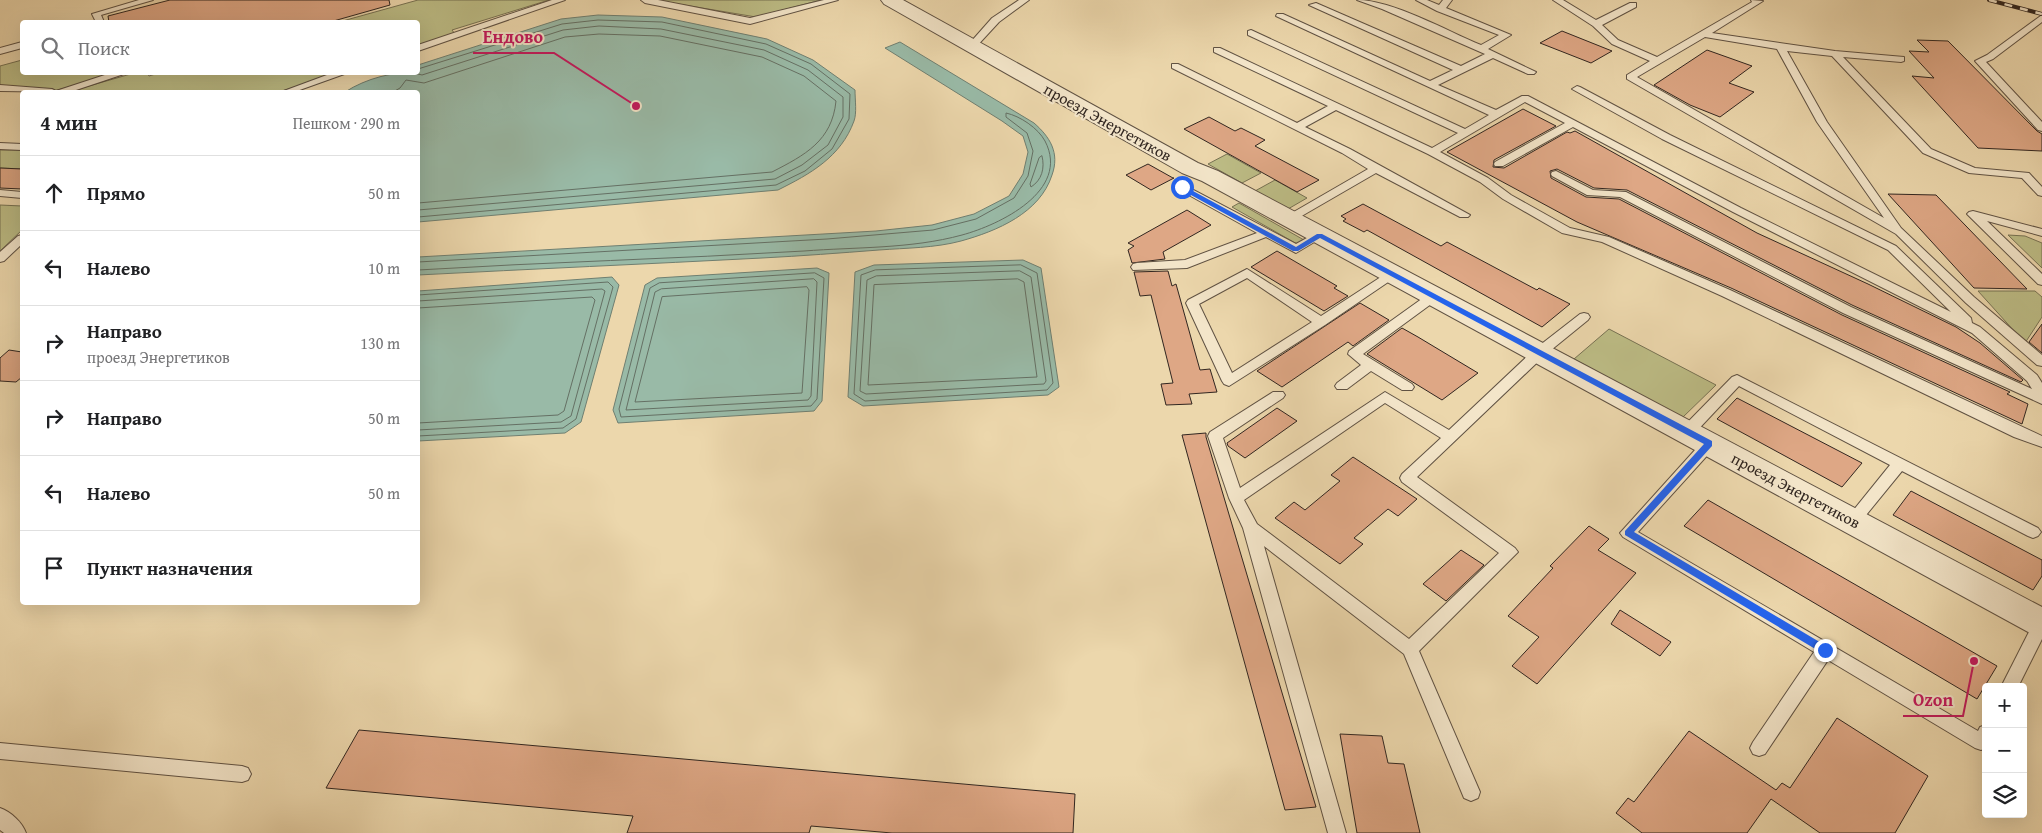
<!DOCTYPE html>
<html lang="ru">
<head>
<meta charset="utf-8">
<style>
  :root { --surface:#fff; --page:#f6f6f6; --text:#202124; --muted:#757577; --line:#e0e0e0 }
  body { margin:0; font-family:"Gentium Book Plus",serif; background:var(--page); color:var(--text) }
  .controls { position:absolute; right:15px; bottom:15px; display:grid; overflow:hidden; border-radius:5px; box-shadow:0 5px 20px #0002 }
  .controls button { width:45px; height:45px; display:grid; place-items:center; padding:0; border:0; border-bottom:1px solid var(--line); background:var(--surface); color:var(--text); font:25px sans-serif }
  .stop { position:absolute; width:15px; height:15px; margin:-11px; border:4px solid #2563eb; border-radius:50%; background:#fff }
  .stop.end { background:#2563eb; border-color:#fff; box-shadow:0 1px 5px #0008 }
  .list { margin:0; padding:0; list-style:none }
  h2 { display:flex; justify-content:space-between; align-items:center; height:65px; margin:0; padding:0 20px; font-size:21px }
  h2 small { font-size:16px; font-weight:400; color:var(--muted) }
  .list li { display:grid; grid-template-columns:32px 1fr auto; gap:15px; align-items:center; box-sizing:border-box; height:75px; padding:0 20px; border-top:1px solid var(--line) }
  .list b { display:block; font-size:19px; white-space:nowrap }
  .list p { margin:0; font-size:16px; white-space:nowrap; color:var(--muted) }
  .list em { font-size:16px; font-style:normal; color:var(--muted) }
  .icon { flex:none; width:28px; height:28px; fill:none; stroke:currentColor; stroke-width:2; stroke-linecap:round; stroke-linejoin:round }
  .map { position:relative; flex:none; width:2042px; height:833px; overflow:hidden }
  .search { position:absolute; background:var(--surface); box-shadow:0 5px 20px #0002; left:20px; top:20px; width:400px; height:55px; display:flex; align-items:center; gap:12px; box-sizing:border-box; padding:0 18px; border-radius:5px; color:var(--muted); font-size:19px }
  .panel { position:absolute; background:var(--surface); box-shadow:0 5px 20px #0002; left:20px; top:90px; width:400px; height:515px; border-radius:5px }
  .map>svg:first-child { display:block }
  .green { fill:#bdbd86; stroke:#777253 }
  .water { fill:#99baa7; stroke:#6f7f71 }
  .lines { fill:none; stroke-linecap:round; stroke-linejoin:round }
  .shore { stroke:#657064; stroke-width:1 }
  .building { fill:#dea785; stroke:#312620 }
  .lane-casing { stroke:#605243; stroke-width:2 }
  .street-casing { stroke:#605243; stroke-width:2 }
  .lane { fill:#f3e5c9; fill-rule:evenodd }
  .street { fill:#f3e5c9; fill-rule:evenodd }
  .rail-casing { stroke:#312620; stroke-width:4 }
  .rail { stroke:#f3e5c9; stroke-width:2.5; stroke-dasharray:8; stroke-linecap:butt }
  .route { fill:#2563eb }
  .labels { text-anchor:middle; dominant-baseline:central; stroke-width:4; stroke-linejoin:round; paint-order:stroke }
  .street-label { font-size:16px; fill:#312620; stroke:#f3e5c9 }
  .leader { fill:none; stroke:#c2185b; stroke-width:2 }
  .callout-dot { fill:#c2185b; stroke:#f3e5c9; stroke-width:2 }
  .callout-label { font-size:18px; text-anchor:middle; font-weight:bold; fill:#c2185b; stroke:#f3e5c9; stroke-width:4; stroke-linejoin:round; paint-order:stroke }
</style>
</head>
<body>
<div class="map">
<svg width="2042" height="833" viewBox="0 0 2042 833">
  <rect width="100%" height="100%" fill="#ecd7ac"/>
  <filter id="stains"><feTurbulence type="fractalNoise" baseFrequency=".004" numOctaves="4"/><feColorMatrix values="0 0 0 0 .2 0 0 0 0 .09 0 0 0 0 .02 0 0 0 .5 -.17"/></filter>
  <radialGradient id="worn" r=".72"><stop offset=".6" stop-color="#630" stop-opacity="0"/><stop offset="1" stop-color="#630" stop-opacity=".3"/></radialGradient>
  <g class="green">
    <polygon points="418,0 549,0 452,30 455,34 418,46 418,22 339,22"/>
    <polygon points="654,0 821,0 756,17"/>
    <polygon points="22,60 22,72 119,73 54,91 0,85 0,66"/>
    <polygon points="162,72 339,73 279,92 76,91 82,88 134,73 147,73 149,76"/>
    <polygon points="0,150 22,150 22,169 0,168"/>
    <polygon points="1227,154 1261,173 1242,183 1208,164"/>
    <polygon points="1275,180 1307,198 1288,209 1255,191"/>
    <polygon points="1239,203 1304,240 1297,244 1232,207"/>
    <polygon points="0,205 22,206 22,230 0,251"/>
    <polygon points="2008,235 2025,236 2042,243 2042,268"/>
    <polygon points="1978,291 2035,291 2042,297 2042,317 2025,343"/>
    <polygon points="1609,329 1716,385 1682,418 1574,359"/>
  </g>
  <g class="water">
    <path d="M598,15L662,17L767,39L813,60L855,90C855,100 857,113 854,121C841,157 810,174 778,190L418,222V92H345C367,78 392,72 418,72V65L561,19Z"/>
    <path d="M900,42L1034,123C1050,137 1060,153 1052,175C1040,213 997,231 961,241C935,248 906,248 879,250C840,253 801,256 762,258C647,264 532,269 418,275V257L876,231L932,225L974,214L1009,196L1023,174L1028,152L1023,136L1002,121L885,48Z"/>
    <polygon points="1023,260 1041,268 1059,387 1048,395 863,406 848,397 855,272 874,265"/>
    <polygon points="817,268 829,273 822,401 814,411 618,423 613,410 645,285 657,278"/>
    <polygon points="612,277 619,285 581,422 565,433 418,441 418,291"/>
  </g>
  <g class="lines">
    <g class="shore">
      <polyline points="418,69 562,24 598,20 662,22 766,44 811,64 850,94 849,119 832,149 805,171 776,185 418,217"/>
      <polyline points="410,72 422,75 563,30 599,26 661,29 764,50 808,70 843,97 843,117 828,145 802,165 775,179 418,210"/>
      <path d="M393,92L400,88L406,80L424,83L565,37L599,34L660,36L762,57L804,76L836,101C832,141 805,155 772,172L418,203"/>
      <path d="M1042,156C1045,168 1042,180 1031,187L1030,184L1039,158Z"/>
      <path d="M418,262L827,239L933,230L976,219L1014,198L1028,176L1033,151L1027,133L1006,117V113C1020,116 1038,128 1045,141C1071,191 999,225 962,235C911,249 855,247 804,251C675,259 546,262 418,270"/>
      <polygon points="1021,265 1037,273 1053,383 1047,390 865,401 854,394 861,275 875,270"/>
      <polygon points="1020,271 1031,277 1046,381 1044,384 866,394 860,391 867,280 876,276"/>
      <polygon points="815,273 824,278 817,399 811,406 621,417 619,409 650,288 659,283"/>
      <polygon points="814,279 817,282 811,396 808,400 626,410 655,292 661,289"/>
      <polygon points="1018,279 1024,282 1037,377 868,385 874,285"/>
      <polygon points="807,287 809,290 802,393 635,402 662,297"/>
      <polyline points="418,295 608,282 613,287 576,419 563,428 418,436"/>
      <polyline points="418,301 602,289 605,291 571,416 561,422 418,430"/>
      <polyline points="418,308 592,297 595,300 564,411 558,415 418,423"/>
    </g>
  </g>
  <g class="building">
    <polygon points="170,0 389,0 390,5 330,22 109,22 108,16"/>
    <polygon points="1562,31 1612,51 1591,63 1540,43"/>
    <polygon points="1917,40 1948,41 2037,131 2042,134 2042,151 1978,148 1912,76 1934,78 1909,51 1929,52"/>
    <polygon points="1707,50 1752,66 1729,83 1754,92 1720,117 1690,105 1654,85"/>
    <polygon points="1523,109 1556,126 1494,160 1493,167 1504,168 1567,132 1570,133 1575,131 1757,233 1868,284 1956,327 1980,343 2023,380 2021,382 1852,305 1627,190 1594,188 1557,169 1550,171 1551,178 1586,197 1619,199 1842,315 2010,392 2007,394 2028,404 2022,424 1731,288 1577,222 1447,152"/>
    <polygon points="1209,117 1235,131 1241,128 1265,140 1255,146 1319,180 1297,192 1184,129"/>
    <polygon points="1148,164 1173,178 1174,178 1151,190 1126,175"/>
    <polygon points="0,168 22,169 22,189 0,188"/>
    <polygon points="1888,194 1936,195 2027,289 1974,288"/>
    <polygon points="1363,204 1441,246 1447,242 1537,290 1539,288 1570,304 1542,327 1367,230 1364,232 1343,221 1346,219 1341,216"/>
    <polygon points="1187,210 1211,225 1163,252 1165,259 1132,263 1128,250 1134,246 1128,243"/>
    <polygon points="1277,251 1337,286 1334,288 1348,296 1324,311 1251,267"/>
    <polygon points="1168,271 1172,286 1176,284 1200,370 1210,369 1217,392 1189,394 1192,404 1166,405 1161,384 1173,383 1151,295 1140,296 1134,272"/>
    <polygon points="1360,303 1389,320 1353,346 1348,342 1282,387 1257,371"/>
    <polygon points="2042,324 2042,353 2029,342"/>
    <polygon points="1402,328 1418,337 1478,373 1442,400 1367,354"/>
    <polygon points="9,350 22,352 22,377 16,382 0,381 0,358"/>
    <polygon points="1737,398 1862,463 1842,487 1717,419"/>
    <polygon points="1277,408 1297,421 1245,458 1228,446 1227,443"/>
    <polygon points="1206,433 1206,437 1316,807 1285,810 1182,435"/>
    <polygon points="1353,457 1417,499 1398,516 1388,509 1354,538 1363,544 1340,564 1275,518 1294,502 1305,510 1340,481 1331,475"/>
    <polygon points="1911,491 2042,560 2042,576 2033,590 1893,515"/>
    <polygon points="1708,500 1997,666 1977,699 1684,526"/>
    <polygon points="1589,526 1609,539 1598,550 1636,573 1537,684 1512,666 1539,637 1508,616 1553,568 1550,566"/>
    <polygon points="1461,550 1484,565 1446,601 1423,584"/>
    <polygon points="1620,610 1671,642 1660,656 1611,624"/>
    <polygon points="1837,718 1928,776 1895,833 1820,833 1771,799 1747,833 1642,833 1616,813 1628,798 1634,802 1689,731 1776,790 1782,783 1790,788"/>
    <polygon points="359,730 1075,794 1073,833 892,833 811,826 809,833 627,833 633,816 326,788"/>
    <polygon points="1340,734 1382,736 1388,763 1404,764 1420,833 1357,833"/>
  </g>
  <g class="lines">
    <g class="lane-casing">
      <g id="lane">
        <polygon points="139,0 153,0 101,15 104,22 96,22 92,14"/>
        <polygon points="552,0 565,0 418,51 418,45"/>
        <polygon points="641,0 658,0 750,18 824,0 838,0 750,24 645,3"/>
        <polygon points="1019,0 1029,0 999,22 975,48 969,48 969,44 992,18"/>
        <path d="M1357,0C1392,0 1447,31 1481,45L1499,35L1437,11L1416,0H1427L1439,5L1443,0H1452L1446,8L1511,35L1488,49L1536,72L1534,74H1528L1493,58L1438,85L1496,110L1522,96H1528L1741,208L1951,312L1888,250L1662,139L1572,89L1577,86L1580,87L1670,135L1896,246L1971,318L1972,323L1980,327L2037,375L2042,383V404L1843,313L1620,197L1587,195L1552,176L1551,174L1552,172L1556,171L1593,190L1626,192L1851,307L2032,389L2027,381L1972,333L1733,212L1573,127L1503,166H1495L1494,164L1495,162L1565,123L1525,102L1440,152L1488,178L1511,195L1570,228L1609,237L1730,290L2042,436V447L2014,437L1722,296L1602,242L1562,233L1503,199L1480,182L1428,154L1336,110L1305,127L1350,149L1470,215L1468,217H1460L1376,173L1293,221H1285L1283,219L1285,217L1368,169L1342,153L1172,68V64H1178L1297,123L1328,106L1214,52V48H1220L1432,148L1458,133L1248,35V31L1251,30L1465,129L1489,115L1276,16L1277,14H1283L1430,81L1453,70L1309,5L1316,3L1461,66L1485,54L1382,9Z"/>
        <path d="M1553,0H1563L1596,20L1630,3H1636V7L1602,25L1618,40L1657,57L1752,2L1751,0L1763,1L1712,33L1835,51L1904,57V61L1901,62L1843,57L1931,149L1975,168L2029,173L2042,187V196L2038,195L2022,178L1969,173L1923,153L1832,56L1787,51L1827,122L1901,228L1974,297L2042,355V366L2037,365L1966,303L1896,234L1627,79V75L1650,61L1612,44L1593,26ZM1705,37L1777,49L1817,122L1884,218L1637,77Z"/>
        <polygon points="2042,15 2042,22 1993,59 1986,62 2042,122 2042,131 2038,130 1975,61 1987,55"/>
        <polygon points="22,42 22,48 0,54 0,48"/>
        <polygon points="114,72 130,72 70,92 0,91 0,85 52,89 56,91"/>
        <polygon points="335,72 350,72 294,92 281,92"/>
        <polygon points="0,143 22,144 22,150 0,149"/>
        <polygon points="1182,184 1296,244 1316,233 1324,233 1326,235 1296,253 1266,237 1187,268 1133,270 1131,267 1133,264 1137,263 1185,260 1257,233 1178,189 1177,187 1178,185"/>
        <polygon points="0,190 22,192 22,198 0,196"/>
        <polygon points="1973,211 2042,229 2042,236 1987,221 2042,274 2042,285 2038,284 1969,216 1967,214 1969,212"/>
        <polygon points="22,235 22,244 4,261 0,262 0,252 18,236"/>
        <path d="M1247,269L1321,316L1390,271L1394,270L1400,274L1325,325L1229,386L1224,384L1222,381L1186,303L1188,300ZM1247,278L1312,322L1232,373L1199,304Z"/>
        <polygon points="1434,292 1438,293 1440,296 1438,299 1363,354 1412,384 1414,387 1412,390 1402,390 1371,371 1347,389 1337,389 1335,386 1337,383 1361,365 1348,354 1349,351 1430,293"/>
        <path d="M1584,313L1588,314L1590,317L1588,320L1545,355L1417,477L1515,548L1518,552L1419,651L1480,792L1478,798L1471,801L1464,798L1404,654L1264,546L1346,833H1328L1243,528L1229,498L1208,436L1210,432L1273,392H1283L1285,395L1283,398L1223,438L1240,488L1385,392L1449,430L1535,349L1580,314ZM1385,403L1441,438L1402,474L1400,478L1402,482L1499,553L1409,639L1257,524L1244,500Z"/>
        <polygon points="1737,375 2038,528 2041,532 2038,536 2033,538 2028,536 1902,471 1858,525 1853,527 1848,525 1845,521 1848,517 1890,465 1739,386 1692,436 1682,436 1680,432 1682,428 1732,377"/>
        <polygon points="1709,439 1714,440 1716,444 1714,448 1638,532 1978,731 1980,727 1986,725 1986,748 1981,750 1975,748 1828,660 1765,754 1759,756 1753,754 1750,748 1753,742 1814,652 1623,537 1620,533 1704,440"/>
        <polygon points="2042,616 2042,639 2018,687 2001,687 2036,618"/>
        <polygon points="0,743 242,766 248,768 251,774 248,780 242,782 0,759"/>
        <path d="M0,808C11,812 22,822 26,833H4L0,830Z"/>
      </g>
    </g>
    <g class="street-casing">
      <polygon id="street" points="881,0 903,0 1198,163 1218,171 2042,607 2042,637 2030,633 1202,181 1182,173 884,4"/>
    </g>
    <use href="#lane" class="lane"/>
    <use href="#street" class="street"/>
    <g class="rail-casing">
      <polyline id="rail" points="1989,0 2042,14"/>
    </g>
    <use href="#rail" class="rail"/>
  </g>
  <polygon class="route" points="1182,185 1296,247 1317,234 1322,234 1712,441 1712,446 1634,532 1828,647 1828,653 1822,653 1625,535 1625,531 1704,444 1320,238 1298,251 1293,251 1180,189 1179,187"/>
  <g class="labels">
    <g class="street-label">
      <text transform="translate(1108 122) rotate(29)">проезд Энергетиков</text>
      <text transform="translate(1796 490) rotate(28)">проезд Энергетиков</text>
    </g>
  </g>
  <path class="leader" d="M636 106L554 53H473M1974 661L1963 716H1903"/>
  <g class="callout-dot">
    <circle cx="636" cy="106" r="5"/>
    <circle cx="1974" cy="661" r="5"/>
  </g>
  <g class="callout-label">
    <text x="513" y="43">Ендово</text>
    <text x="1933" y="706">Ozon</text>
  </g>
  <rect width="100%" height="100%" filter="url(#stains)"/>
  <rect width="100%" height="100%" fill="url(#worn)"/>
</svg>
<div class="controls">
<button>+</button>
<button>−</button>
<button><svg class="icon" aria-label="layers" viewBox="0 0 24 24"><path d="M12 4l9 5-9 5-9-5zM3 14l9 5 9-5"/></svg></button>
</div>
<div class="stop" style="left:1182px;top:187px"></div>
<div class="stop end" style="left:1825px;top:650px"></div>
<div class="search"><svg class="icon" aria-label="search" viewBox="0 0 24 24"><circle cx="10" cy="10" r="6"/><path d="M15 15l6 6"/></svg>Поиск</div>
<section class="panel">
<h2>4 мин<small>Пешком · 290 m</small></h2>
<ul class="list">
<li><svg class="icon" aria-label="ahead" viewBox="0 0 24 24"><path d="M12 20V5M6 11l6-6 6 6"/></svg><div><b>Прямо</b></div><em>50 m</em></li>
<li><svg class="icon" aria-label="left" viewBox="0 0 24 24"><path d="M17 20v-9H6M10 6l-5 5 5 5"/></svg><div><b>Налево</b></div><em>10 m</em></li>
<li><svg class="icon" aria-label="right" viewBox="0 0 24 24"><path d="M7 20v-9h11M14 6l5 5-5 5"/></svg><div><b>Направо</b><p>проезд Энергетиков</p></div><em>130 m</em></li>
<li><svg class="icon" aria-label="right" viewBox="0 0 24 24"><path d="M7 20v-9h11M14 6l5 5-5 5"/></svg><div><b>Направо</b></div><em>50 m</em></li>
<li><svg class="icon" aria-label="left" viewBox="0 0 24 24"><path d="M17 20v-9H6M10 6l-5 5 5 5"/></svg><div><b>Налево</b></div><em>50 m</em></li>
<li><svg class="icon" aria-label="arrive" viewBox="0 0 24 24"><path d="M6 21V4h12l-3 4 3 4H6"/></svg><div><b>Пункт назначения</b></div></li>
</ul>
</section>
</div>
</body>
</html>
